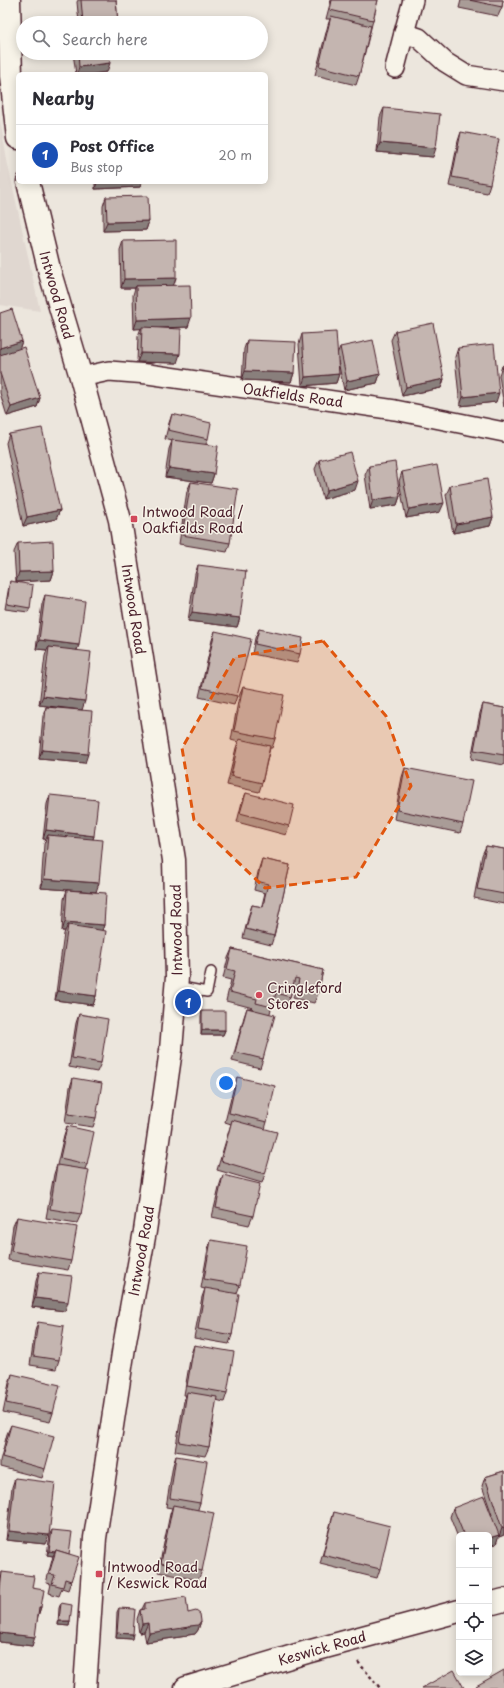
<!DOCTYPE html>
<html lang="en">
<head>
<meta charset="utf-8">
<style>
  :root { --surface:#fff; --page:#f2f2f3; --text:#2b2b33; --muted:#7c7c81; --line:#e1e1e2; --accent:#1a73e8 }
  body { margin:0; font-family:"Playpen Sans",sans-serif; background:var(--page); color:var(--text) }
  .controls { position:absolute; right:12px; bottom:12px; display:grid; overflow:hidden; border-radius:6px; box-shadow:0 2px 10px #0003 }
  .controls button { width:36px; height:36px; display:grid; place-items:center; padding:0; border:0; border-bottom:1px solid var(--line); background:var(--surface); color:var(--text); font:20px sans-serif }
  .you { position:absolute; left:226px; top:1083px; width:14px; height:14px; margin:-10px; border:3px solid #fff; border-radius:50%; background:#1a73e8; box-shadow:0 0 0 6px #1a73e833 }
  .badge { display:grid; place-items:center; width:26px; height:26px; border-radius:50%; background:var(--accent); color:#fff; font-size:13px; font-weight:700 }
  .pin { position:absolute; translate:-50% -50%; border:2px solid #fff; box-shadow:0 1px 4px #0006 }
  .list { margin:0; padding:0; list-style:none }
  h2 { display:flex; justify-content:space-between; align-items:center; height:52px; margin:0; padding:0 16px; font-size:17px }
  h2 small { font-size:13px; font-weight:400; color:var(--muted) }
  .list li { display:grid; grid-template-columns:26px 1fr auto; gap:12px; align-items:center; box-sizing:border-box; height:60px; padding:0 16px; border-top:1px solid var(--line) }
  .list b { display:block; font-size:15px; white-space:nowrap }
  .list p { margin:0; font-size:13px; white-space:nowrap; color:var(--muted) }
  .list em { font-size:13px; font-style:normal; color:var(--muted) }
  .icon { flex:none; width:22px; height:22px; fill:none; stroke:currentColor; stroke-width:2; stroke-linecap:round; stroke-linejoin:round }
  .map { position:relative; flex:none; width:504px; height:1688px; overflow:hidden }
  .search { position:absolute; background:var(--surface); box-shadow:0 2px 10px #0003; left:16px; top:16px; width:252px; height:44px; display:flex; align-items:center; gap:10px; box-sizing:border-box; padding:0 14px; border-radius:22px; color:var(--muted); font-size:15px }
  .panel { position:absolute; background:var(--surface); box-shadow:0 2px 10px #0003; left:16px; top:72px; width:252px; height:112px; border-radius:6px }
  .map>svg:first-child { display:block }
  .built { fill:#e0d7d0 }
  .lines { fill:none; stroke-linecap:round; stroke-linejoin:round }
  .lane-casing { stroke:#4a1f2b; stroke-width:12 }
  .street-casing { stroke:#4a1f2b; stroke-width:22 }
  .secondary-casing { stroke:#4a1f2b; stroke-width:25 }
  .path { stroke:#4a1f2b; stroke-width:2.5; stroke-dasharray:3 3; stroke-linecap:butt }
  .lane { stroke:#f7f3e8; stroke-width:9 }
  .street { stroke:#f7f3e8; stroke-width:19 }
  .secondary { stroke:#f7f3e8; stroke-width:22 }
  .wall { fill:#a99c97; stroke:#4a1f2b }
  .shaded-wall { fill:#897f7b; stroke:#4a1f2b }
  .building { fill:#c4b5b0; stroke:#4a1f2b }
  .marked { fill:#e0560e; fill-opacity:0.2; stroke:#e0560e; stroke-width:3; stroke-dasharray:8 5; stroke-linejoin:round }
  .poi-dot { fill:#d1495b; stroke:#f7f3e8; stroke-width:1.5 }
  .labels { text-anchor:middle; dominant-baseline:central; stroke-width:3; stroke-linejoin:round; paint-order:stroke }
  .street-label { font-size:14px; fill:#4a1f2b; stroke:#f7f3e8 }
  .poi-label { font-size:14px; fill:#4a1f2b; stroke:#f7f3e8; text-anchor:start }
</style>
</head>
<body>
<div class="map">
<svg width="504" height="1688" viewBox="0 0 504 1688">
  <rect width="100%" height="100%" fill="#ece6dd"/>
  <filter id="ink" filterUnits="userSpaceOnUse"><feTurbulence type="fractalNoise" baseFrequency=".025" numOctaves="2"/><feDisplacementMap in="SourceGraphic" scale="8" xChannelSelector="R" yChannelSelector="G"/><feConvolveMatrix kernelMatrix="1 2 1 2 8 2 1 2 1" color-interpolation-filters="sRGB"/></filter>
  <g filter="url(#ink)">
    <polygon class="built" points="0,120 8,165 40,311 0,305"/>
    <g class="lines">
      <g class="lane-casing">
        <polyline id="lane" points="176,986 207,992 211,972"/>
      </g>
      <g class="street-casing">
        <g id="street">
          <polyline points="413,0 404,33 419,38 445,62 466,75 504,81"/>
          <polyline points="395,68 404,33"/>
          <polyline points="81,377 109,371 148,374 395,410 504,432"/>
        </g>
      </g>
      <g class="secondary-casing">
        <g id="secondary">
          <polyline points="9,0 11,76 18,138"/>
          <polyline points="28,182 50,273 81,377 120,520 174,860 177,977 171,1050 145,1231 124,1347 95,1538 85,1688"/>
          <polyline points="489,1604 504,1600"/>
          <polyline points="186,1688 307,1652 459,1611"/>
        </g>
      </g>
      <polyline class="path" points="358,1662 380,1688"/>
      <use href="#lane" class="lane"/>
      <use href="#street" class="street"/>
      <use href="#secondary" class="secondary"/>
    </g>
    <g class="wall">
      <polygon points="78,0 116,0 118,23 79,23 77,2"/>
      <polygon points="331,0 378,0 359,76 356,85 315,75 328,25 330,19 326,19"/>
      <polygon points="461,0 503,0 502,7 498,16 459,8"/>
      <polygon points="73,53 109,53 107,72 93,74 76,74"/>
      <polygon points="384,108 433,157 377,152 380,117"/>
      <polygon points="461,132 490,184 487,193 449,186 458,141"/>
      <polygon points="95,182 142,182 140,187 95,189"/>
      <polygon points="106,197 149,221 146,230 103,231 103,206"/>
      <polygon points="123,241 174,285 188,327 157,328 177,363 137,362 138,336 141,328 134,329 133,295 135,288 121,288 120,250"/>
      <polygon points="0,313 22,341 19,349 40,398 37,407 7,416 0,393"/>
      <polygon points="395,331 444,379 441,388 402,396 391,340"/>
      <polygon points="302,334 337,354 340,347 380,374 377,383 344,390 338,361 339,374 336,383 302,386 299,344"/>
      <polygon points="247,340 294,373 291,382 242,380 244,349"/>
      <polygon points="458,348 496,402 460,406 455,357"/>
      <polygon points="504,365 504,407 499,375 502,366"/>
      <polygon points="172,414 208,439 206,444 214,474 211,483 165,477 169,449 172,441 165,439 169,423"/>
      <polygon points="9,434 60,510 56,519 23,526 6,443"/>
      <polygon points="319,460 355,490 323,499 315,469"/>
      <polygon points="369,466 400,496 397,505 370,509 365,475"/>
      <polygon points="402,472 440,512 406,518 399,481"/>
      <polygon points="191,482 230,543 227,552 179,544 187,491"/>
      <polygon points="450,486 493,517 490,526 453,533 446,495"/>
      <polygon points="18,543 54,571 51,580 16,582 14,552"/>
      <polygon points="198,565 240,618 237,627 188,621 195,574"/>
      <polygon points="10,581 30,608 28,612 5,609 9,586"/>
      <polygon points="45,595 79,645 77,650 82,710 85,763 39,759 43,716 46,707 80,710 39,705 45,656 47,650 36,649 42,604"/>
      <polygon points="259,629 300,654 297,663 252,654 255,638"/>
      <polygon points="215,631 237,696 234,705 199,697 212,640"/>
      <polygon points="243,687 275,739 272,748 270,748 262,783 259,792 227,785 236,748 238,742 231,740 239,696"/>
      <polygon points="483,704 504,708 504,765 471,759 480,713"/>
      <polygon points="405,768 463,824 460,833 394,819 402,777"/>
      <polygon points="246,793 289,826 286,835 237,822 242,802"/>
      <polygon points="50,795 94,836 93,839 96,892 104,925 102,930 96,996 93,1005 55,1000 64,934 65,931 62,931 64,899 67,890 85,891 41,888 44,844 46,839 43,839 47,804"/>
      <polygon points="486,846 504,849 504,904 474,898 482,855"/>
      <polygon points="262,859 290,865 274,936 271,945 243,938 249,914 252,905 262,907 262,905 265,893 254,890 259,868"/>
      <polygon points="232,949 323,970 318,994 314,1003 293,998 296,988 293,987 290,997 287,1006 273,1002 270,1013 263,1059 260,1068 232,1061 244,1017 247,1008 253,1009 253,1008 226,1001 231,980 223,978 228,958"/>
      <polygon points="202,1011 225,1030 223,1035 201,1035 201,1016"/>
      <polygon points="79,1014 101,1063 97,1072 69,1067 76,1023"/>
      <polygon points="237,1077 267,1122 265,1129 265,1174 262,1183 217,1170 231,1124 225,1122 234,1086"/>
      <polygon points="73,1078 96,1118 93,1127 65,1123 70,1087"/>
      <polygon points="67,1126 87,1164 85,1169 81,1214 77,1223 46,1218 54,1174 57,1165 64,1135"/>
      <polygon points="223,1175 253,1216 249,1225 212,1217 220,1184"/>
      <polygon points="17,1217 71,1261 68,1270 8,1260 13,1226"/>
      <polygon points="211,1240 240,1285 237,1293 232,1335 229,1344 194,1338 202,1297 205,1289 201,1288 208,1249"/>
      <polygon points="39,1272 65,1311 32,1307 36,1281"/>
      <polygon points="38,1322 59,1360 56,1369 30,1365 35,1331"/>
      <polygon points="194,1345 227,1393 224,1402 216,1400 209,1447 205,1456 175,1451 184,1401 186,1395 184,1395 191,1354"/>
      <polygon points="12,1374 53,1413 50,1422 3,1412 9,1383"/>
      <polygon points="11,1425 45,1469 42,1478 0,1467 0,1461 7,1434"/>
      <polygon points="176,1456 200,1503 198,1509 202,1571 198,1580 158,1572 170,1514 172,1508 166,1507 173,1465"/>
      <polygon points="504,1471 504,1535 499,1537 498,1536 496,1544 489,1546 489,1535 459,1535 459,1540 450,1517 453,1508 492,1515 482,1486 485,1477"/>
      <polygon points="15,1478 45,1544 6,1540 12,1487"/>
      <polygon points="334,1512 380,1569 377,1578 320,1564 331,1522"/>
      <polygon points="52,1530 69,1554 71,1581 68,1590 62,1588 59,1596 49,1593 51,1584 46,1583 53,1556 47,1555 50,1534"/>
      <polygon points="2,1572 32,1588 41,1607 38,1616 32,1646 0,1642 0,1579"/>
      <polygon points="61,1603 70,1621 69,1626 58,1625 59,1608"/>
      <polygon points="145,1603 188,1613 201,1621 198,1630 195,1634 188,1635 187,1636 146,1642 144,1632 139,1633 137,1619 140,1610 142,1609"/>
      <polygon points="119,1608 132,1639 116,1638 117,1612"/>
    </g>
    <g class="shaded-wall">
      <polygon points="110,63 107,72 93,74 77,74 79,67"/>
      <polygon points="380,143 436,148 433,157 377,152"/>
      <polygon points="97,182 142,182 140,187 95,189"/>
      <polygon points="149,221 146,230 103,231 107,222"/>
      <polygon points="176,278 173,287 136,286 135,288 121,288 124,279"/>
      <polygon points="191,318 188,327 134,329 137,320"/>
      <polygon points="22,341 19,350 0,356 0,348"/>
      <polygon points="141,353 180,354 177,363 137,362"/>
      <polygon points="245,371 294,373 291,382 242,380"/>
      <polygon points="339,374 336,383 302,386 305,377"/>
      <polygon points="380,374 377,383 344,390 347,381"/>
      <polygon points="444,379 441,388 402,396 406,387"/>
      <polygon points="499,393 496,402 460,406 463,397"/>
      <polygon points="40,398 37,407 7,416 11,407"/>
      <polygon points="169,468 214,474 211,483 165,477"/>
      <polygon points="358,481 355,490 323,499 327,490"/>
      <polygon points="400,496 397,505 370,509 373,500"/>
      <polygon points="444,503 440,512 406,518 409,509"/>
      <polygon points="60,510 56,519 23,526 27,517"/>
      <polygon points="493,517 490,526 453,533 456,524"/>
      <polygon points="54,571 51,580 16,582 19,572"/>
      <polygon points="192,612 240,618 237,627 188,621"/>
      <polygon points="39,640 79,645 75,654 49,647 47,650 36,649"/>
      <polygon points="43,696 85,701 82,710 39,705"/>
      <polygon points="42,750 88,754 85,763 39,759"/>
      <polygon points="46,830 94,836 91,845 48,835 46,839 43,839"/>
      <polygon points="44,879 99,883 96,892 41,888"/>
      <polygon points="65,922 104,925 101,934 68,925 65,931 62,931"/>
      <polygon points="58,991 96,996 93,1005 55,1000"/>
      <polygon points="202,1030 225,1030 223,1035 201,1035"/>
      <polygon points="35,1298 68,1302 65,1311 32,1307"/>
      <polygon points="502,1528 504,1528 504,1535 499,1537"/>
      <polygon points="9,1531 49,1535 45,1544 6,1540"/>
      <polygon points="499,1535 496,1544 489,1546 489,1538"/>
      <polygon points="49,1551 55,1552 53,1556 47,1555"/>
      <polygon points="39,1607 41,1607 38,1616 35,1616"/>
      <polygon points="59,1621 70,1621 69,1626 58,1625"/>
      <polygon points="201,1621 198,1630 195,1634 188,1635 187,1636 146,1642 149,1633 190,1626"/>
      <polygon points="148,1623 144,1632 139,1633 142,1624"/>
      <polygon points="0,1633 35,1637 32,1646 0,1642"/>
      <polygon points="117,1633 133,1634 132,1639 116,1638"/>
    </g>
    <g class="building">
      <polygon points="81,0 116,0 118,23 83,23"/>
      <polygon points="332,0 378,0 373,20 330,10"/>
      <polygon points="469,0 503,0 502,7"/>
      <polygon points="331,16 371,26 359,76 319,66"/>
      <polygon points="78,53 109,53 110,63 79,67"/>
      <polygon points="384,108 440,114 436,148 380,143"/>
      <polygon points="461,132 499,139 490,184 452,177"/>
      <polygon points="148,196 149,221 107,222 106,197"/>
      <polygon points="176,240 176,278 124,279 123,241"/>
      <polygon points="190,285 191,318 137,320 136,286"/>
      <polygon points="12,309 22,341 0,348 0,313"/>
      <polygon points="433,323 444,379 406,387 395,331"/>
      <polygon points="142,327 181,329 180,354 141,353"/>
      <polygon points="336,332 339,374 305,377 302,334"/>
      <polygon points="247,340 296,342 294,373 245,371"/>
      <polygon points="373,340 380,374 347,381 340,347"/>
      <polygon points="494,344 499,393 463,397 458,348"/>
      <polygon points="24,347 40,398 11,407 0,373 0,355"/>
      <polygon points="504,365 504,376 502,366"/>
      <polygon points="172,414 211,423 208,439 168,430"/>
      <polygon points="42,428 60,510 27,517 9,434"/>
      <polygon points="172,440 218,446 214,474 169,468"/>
      <polygon points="350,452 358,481 327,490 319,460"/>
      <polygon points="395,462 400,496 373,500 369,466"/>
      <polygon points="437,465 444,503 409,509 402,472"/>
      <polygon points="487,479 493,517 456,524 450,486"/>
      <polygon points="191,482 238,489 230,543 182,535"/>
      <polygon points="53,541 54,571 19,572 18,543"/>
      <polygon points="198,565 246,571 240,618 192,612"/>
      <polygon points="10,581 33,585 30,608 7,604"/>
      <polygon points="45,595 85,601 79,645 39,640"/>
      <polygon points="259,629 303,638 300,654 255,644"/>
      <polygon points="215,631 251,639 237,696 202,688"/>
      <polygon points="49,647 91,652 85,701 43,696"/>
      <polygon points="243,687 284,695 275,739 234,731"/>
      <polygon points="483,704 504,708 504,755 474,750"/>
      <polygon points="46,707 92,711 88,754 42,750"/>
      <polygon points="239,739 270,746 262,783 231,776"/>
      <polygon points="405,768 472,781 463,824 397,810"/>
      <polygon points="246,793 294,805 289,826 240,813"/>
      <polygon points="50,795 98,800 94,836 46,830"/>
      <polygon points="48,835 103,840 99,883 44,879"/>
      <polygon points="486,846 504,849 504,894 477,889"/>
      <polygon points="262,859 290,865 274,936 246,929 252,905 263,907 265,896 268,884 257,881"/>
      <polygon points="67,890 106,893 104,925 65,922"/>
      <polygon points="68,925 106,931 96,996 58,991"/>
      <polygon points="232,949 323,970 318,994 297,989 299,979 295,978 290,997 276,993 272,1007 256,1003 257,999 230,992 235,971 227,969"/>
      <polygon points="247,1008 275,1015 263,1059 235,1052"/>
      <rect x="202" y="1011" width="23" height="19"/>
      <polygon points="79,1014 108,1019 101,1063 72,1058"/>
      <polygon points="237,1077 275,1086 267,1122 229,1113"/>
      <polygon points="73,1078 102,1083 96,1118 68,1114"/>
      <polygon points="232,1120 277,1132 265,1174 221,1161"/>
      <polygon points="67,1126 94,1132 87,1164 60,1158"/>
      <polygon points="57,1165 89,1170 81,1214 50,1209"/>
      <polygon points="223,1175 260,1184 253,1216 216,1208"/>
      <polygon points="17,1217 77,1227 71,1261 11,1251"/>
      <polygon points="211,1240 247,1246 240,1285 204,1279"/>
      <polygon points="39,1272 72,1276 68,1302 35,1298"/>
      <polygon points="205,1288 239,1294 232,1335 198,1329"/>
      <polygon points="38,1322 64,1326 59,1360 33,1356"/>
      <polygon points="194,1345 234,1352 227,1393 187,1386"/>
      <polygon points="12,1374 60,1385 53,1413 6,1403"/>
      <polygon points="187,1392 217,1397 209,1447 179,1442"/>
      <polygon points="11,1425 54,1436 45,1469 2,1457"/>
      <polygon points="176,1456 207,1461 200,1503 170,1498"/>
      <polygon points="504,1471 504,1528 502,1528 485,1477"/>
      <polygon points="15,1478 55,1483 49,1535 9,1531"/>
      <polygon points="484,1496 499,1535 489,1538 489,1535 464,1535 453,1508"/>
      <polygon points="173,1505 214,1513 202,1571 161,1563"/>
      <polygon points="334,1512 390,1526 380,1569 323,1555"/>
      <polygon points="52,1530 72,1532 69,1554 56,1550 55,1552 49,1551"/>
      <polygon points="56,1550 79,1557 71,1581 65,1579 63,1587 52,1584 55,1575 49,1574"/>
      <polygon points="2,1572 34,1576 32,1588 44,1590 41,1607 39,1607 35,1637 0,1633 0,1590"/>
      <polygon points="186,1597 188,1613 196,1611 200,1614 201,1621 198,1625 190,1626 190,1627 149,1633 148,1623 142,1624 140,1610 145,1609 145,1603"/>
      <polygon points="61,1603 72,1605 70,1621 59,1621"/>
      <polygon points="119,1608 135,1609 133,1634 117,1633"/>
      <polygon points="454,1670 464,1688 422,1688"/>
      <polygon points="504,1670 504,1688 477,1688 476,1686"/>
    </g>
  </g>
  <path class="marked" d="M323,641L386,716L411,786L356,877L265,888L194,820L182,748L235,657Z"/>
  <g class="poi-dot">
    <rect x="130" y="515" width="8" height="8" rx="2"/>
    <circle cx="259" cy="995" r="4"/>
    <rect x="95" y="1570" width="8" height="8" rx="2"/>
  </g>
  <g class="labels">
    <g class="street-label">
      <text transform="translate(57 295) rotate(74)">Intwood Road</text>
      <text transform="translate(293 395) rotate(8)">Oakfields Road</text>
      <text transform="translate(134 609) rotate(81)">Intwood Road</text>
      <text transform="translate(176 930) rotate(-91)">Intwood Road</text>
      <text transform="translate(141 1251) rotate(-80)">Intwood Road</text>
      <text transform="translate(322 1648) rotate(-16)">Keswick Road</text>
    </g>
    <g class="poi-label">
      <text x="142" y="511">Intwood Road /<tspan x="142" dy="16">Oakfields Road</tspan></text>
      <text x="267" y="987">Cringleford<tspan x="267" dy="16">Stores</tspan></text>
      <text x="107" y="1566">Intwood Road<tspan x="107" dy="16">/ Keswick Road</tspan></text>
    </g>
  </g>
</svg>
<div class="controls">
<button>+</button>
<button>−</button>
<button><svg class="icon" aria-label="locate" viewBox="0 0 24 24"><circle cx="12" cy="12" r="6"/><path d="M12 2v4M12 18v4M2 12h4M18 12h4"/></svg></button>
<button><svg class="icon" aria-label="layers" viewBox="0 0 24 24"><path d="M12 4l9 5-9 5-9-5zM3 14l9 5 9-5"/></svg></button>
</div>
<div class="you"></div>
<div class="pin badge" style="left:188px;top:1002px;background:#1a4fb4">1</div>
<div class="search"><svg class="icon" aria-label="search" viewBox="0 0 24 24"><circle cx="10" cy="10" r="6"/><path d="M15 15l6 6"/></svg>Search here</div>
<section class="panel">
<h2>Nearby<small></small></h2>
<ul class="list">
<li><span class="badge" style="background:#1a4fb4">1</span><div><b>Post Office</b><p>Bus stop</p></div><em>20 m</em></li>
</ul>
</section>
</div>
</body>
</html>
